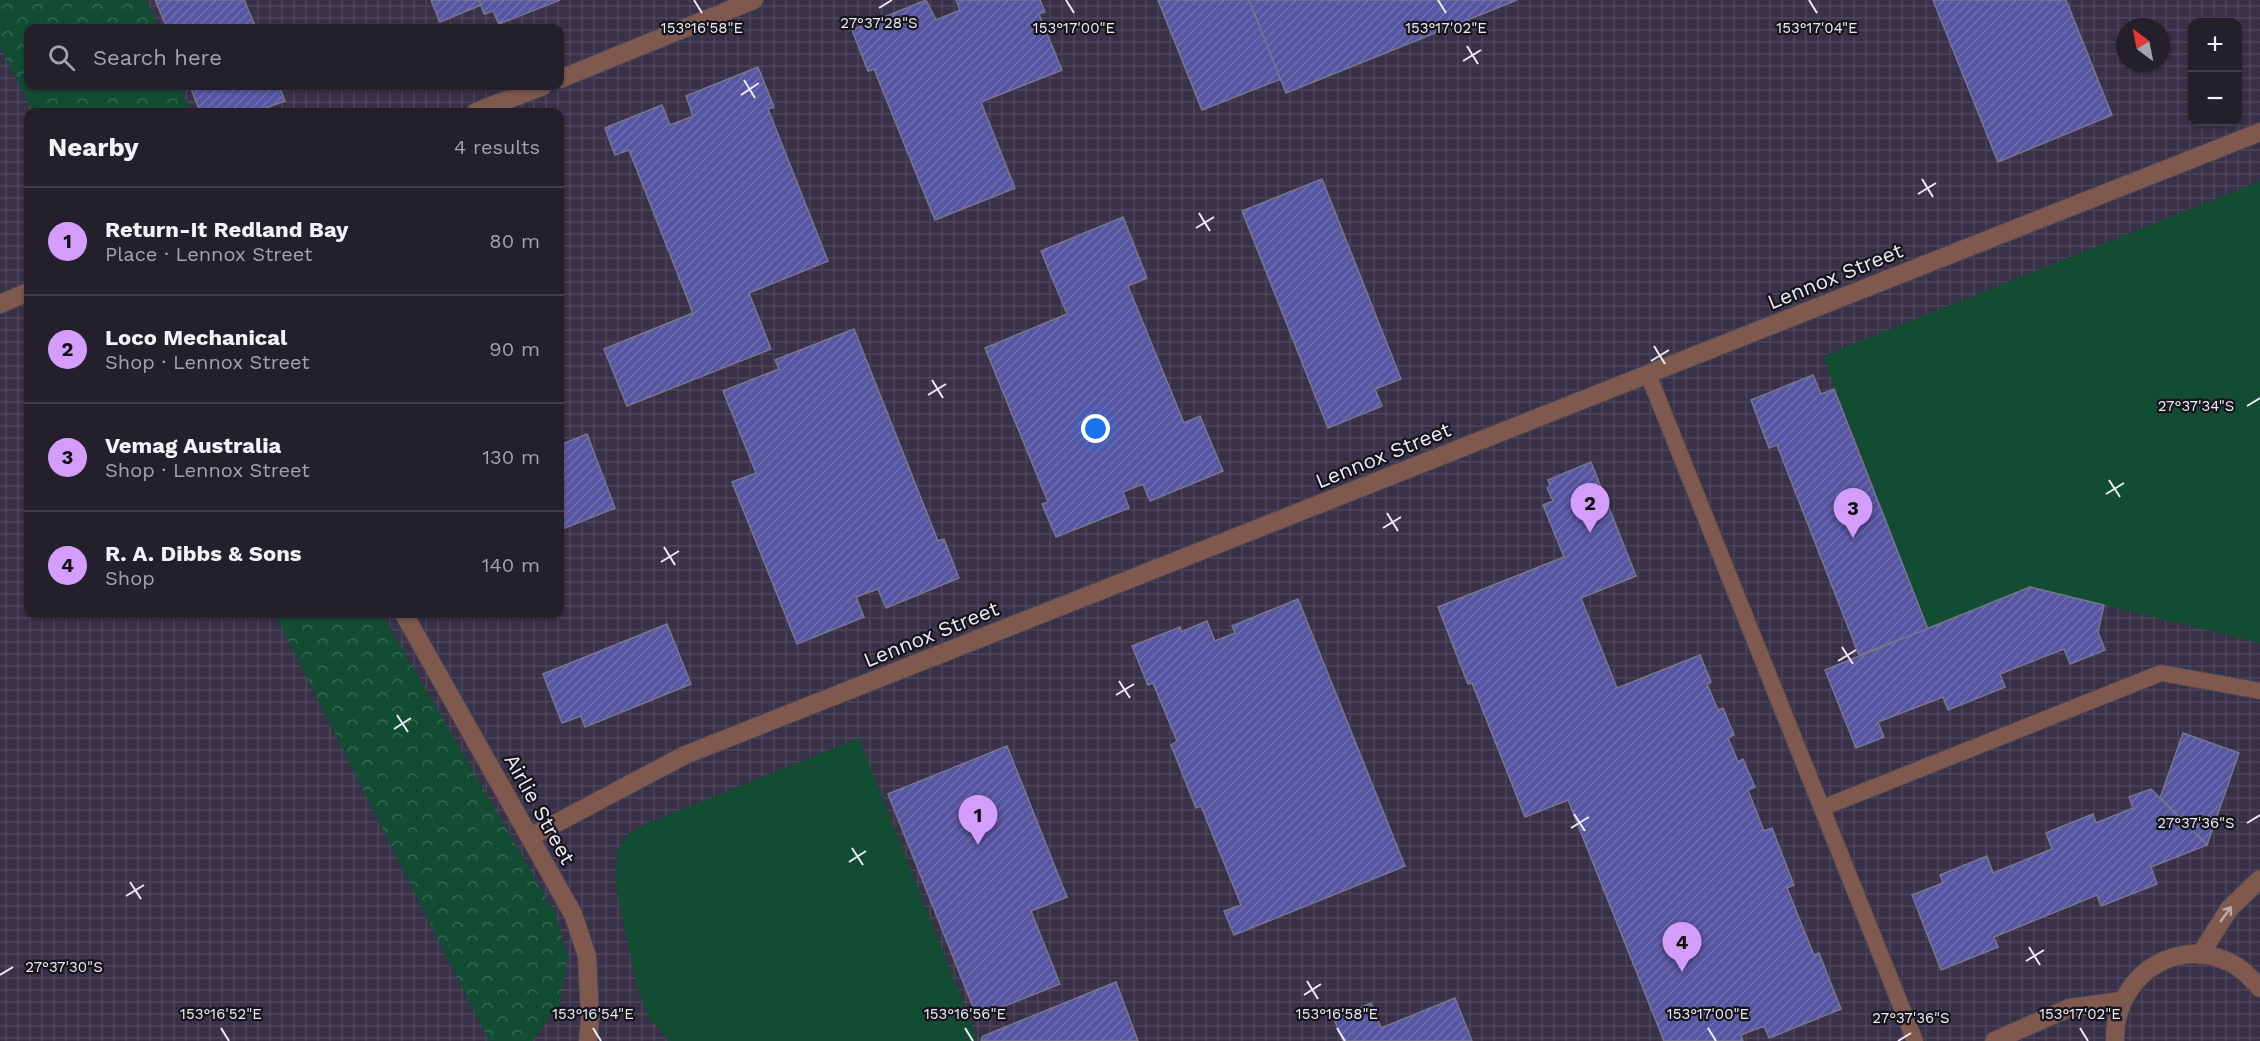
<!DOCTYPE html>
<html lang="en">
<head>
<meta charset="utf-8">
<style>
  :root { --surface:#23202c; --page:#2b2834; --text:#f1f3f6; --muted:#a3a3a9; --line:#403e48; --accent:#d49cfb }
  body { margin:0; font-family:"Work Sans",sans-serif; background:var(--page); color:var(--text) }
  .controls { position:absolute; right:18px; top:18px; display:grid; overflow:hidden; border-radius:12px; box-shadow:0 2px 4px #0004 }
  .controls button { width:54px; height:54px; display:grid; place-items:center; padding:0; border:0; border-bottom:2px solid var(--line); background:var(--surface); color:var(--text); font:30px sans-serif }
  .compass { position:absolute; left:2116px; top:18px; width:54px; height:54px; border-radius:50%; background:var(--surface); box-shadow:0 2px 4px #0004; rotate:328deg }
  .you { position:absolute; left:1096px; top:429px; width:21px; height:21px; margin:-15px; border:4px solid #fff; border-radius:50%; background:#1a73e8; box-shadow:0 0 0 9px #1a73e833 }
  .badge { display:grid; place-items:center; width:39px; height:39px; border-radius:50%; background:var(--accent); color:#111; font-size:20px; font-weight:700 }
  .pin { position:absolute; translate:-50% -50px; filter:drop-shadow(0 2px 3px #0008) }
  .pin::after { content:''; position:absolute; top:32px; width:21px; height:18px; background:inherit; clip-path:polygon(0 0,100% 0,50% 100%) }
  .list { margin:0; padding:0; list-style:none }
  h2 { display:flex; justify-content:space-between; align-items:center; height:78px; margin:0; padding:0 24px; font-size:26px }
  h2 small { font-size:20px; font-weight:400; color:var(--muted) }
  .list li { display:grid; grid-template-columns:39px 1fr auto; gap:18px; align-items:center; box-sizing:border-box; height:108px; padding:0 24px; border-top:2px solid var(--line) }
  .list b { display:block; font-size:22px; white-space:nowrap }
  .list p { margin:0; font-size:20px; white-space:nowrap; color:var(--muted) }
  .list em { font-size:20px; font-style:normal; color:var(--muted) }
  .icon { flex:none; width:33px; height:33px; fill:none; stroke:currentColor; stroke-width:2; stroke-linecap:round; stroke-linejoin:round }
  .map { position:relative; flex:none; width:2260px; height:1041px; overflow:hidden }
  .search { position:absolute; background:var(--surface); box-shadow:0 2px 4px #0004; left:24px; top:24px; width:540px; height:66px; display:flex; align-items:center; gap:15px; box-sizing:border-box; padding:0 21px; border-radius:12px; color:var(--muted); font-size:22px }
  .panel { position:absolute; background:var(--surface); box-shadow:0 2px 4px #0004; left:24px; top:108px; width:540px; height:510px; border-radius:12px }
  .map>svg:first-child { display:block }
  .industrial { fill:url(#industrial-grid); fill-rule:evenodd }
  .grass { fill:#124d33 }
  .forest { fill:url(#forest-crowns) }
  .building { fill:url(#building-hatch); stroke:#76778c; stroke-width:1.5 }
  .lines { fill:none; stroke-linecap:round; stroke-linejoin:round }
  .lane-casing { stroke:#4a4555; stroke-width:18 }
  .street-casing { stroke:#4a4555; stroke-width:20 }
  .lane { stroke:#7f594e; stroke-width:16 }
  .street { stroke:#7f594e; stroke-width:18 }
  .oneway { stroke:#bca9aa }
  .ticks { fill:none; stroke:#edeaf5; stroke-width:2 }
  .labels { text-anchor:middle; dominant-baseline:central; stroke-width:4.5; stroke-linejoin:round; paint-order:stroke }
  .street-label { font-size:21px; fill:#edeaf5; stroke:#16141c }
  .ticks-label { font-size:15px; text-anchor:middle; fill:#edeaf5; stroke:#16141c; stroke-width:4.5; stroke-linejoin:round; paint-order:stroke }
</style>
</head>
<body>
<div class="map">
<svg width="2260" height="1041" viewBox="0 0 2260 1041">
  <defs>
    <pattern id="industrial-grid" width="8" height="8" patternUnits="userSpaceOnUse" patternTransform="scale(1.5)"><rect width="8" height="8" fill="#393148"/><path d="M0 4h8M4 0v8" fill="none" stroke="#4c455a"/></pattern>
    <pattern id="forest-crowns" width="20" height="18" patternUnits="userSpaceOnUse" patternTransform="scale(1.5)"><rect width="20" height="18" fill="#124d33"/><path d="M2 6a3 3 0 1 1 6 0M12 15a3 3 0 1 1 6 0" fill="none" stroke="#356751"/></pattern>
    <pattern id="building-hatch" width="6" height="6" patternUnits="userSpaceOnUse" patternTransform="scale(1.5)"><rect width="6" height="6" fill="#5755a1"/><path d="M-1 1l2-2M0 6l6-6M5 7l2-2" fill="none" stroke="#6f6eaf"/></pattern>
  </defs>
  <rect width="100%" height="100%" fill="#2f2a3b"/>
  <g class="industrial">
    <path d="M147,0H2260V1041H532L560,1005L554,912L382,614H560V112H191L180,86H560V28H158ZM2192,22H2238V122H2192ZM2125,27H2161V63H2125Z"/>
    <polygon points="0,47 33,112 28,112 28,614 275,614 489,1041 0,1041"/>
  </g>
  <g class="grass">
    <polygon points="2260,181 2260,643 2030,587 1928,629 1823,356"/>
    <polygon points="859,738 977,1038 976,1041 669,1041 650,1019 638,991 616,887 617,851 629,833 648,823"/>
  </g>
  <g class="forest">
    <polygon points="0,0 147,0 158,28 28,28 28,86 180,86 191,112 33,112 0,47"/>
    <polygon points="275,614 382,614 554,911 568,957 560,1005 532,1041 489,1041"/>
  </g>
  <g class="building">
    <polygon points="155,0 244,0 256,28 167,28"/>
    <polygon points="431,0 479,0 481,5 440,22"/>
    <polygon points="479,0 560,0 499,24 493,11 484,14"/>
    <polygon points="926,0 936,20 960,10 956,0 1040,0 1045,12 1039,14 1062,70 981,102 1015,188 935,220 874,69 868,71 852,30"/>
    <polygon points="1158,0 1249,0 1281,79 1202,110"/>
    <polygon points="1249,0 1517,0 1286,93"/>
    <polygon points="1933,0 2066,0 2112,115 1998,162"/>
    <polygon points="758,67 774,107 768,109 828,261 749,293 771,349 627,406 604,349 693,313 629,150 615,155 605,128 662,105 670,125 693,116 686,96"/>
    <polygon points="190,86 279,86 285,101 255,112 200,112"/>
    <polygon points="1322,179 1401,379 1375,389 1382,406 1328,428 1242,211"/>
    <polygon points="1123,217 1147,278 1128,286 1184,423 1200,416 1223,471 1150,501 1143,484 1123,492 1129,508 1056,537 1042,504 1048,502 985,348 1067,314 1041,251"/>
    <polygon points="854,329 938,541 944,539 959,578 886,608 878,589 856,597 864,617 797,644 732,482 756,473 723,391 779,369 775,360"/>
    <polygon points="1813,375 1821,394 1834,389 1928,629 1859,655 1777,445 1769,448 1751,400"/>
    <polygon points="587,434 615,508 560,530 560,445"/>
    <polygon points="1591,462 1636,576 1581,598 1617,688 1700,655 1711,682 1707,684 1718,710 1723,708 1734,735 1728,738 1738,762 1743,759 1755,787 1748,790 1764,831 1772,828 1794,885 1787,888 1814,955 1819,953 1841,1009 1769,1038 1764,1026 1741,1035 1743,1041 1664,1041 1568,800 1525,817 1472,683 1468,684 1438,607 1564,557 1543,505 1553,501 1547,488 1550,486 1548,480"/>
    <polygon points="2030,587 2104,605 2098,632 2105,650 2070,664 2064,649 2000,674 2005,687 1948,710 1943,697 1878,722 1884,737 1856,748 1825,670"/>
    <polygon points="1298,599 1405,866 1234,935 1224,911 1241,905 1201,806 1196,808 1171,745 1177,741 1153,683 1148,685 1132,646 1180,627 1181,632 1207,621 1215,641 1235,633 1232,626"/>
    <polygon points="667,624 691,684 585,727 581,716 562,723 543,674"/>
    <polygon points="2183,733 2239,753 2207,845 2160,798"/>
    <polygon points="1007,746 1067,897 1031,911 1060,984 977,1017 888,794"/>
    <polygon points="2151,789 2207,845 2151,867 2157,884 2101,906 2097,895 1994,937 1998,947 1941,970 1912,895 1943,883 1940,875 1987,856 1993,873 2052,849 2046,833 2093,814 2096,823 2133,808 2129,797"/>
    <polygon points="1116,982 1138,1041 981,1041 983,1036"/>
    <polygon points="1455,998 1472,1041 1343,1041 1334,1019 1371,1003 1381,1028"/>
  </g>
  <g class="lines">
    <g class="lane-casing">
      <g id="lane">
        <polyline points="1648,374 1915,1041"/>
        <polyline points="1822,808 2161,673 2260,691"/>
      </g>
    </g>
    <g class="street-casing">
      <g id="street">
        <polyline points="560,79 754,0"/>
        <polyline points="476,112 543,86"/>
        <polyline points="0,304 28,292"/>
        <polyline points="404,614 573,914 587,956 590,1017 588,1041"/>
        <polyline points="530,837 685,755 2260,132"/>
        <polyline points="2200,955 2229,909 2260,879"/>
        <polyline points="1994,1041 2069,1008 2122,1001"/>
        <path d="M2115,1041C2113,983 2168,937 2224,960C2239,965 2250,977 2260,988"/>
      </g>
    </g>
    <use href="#lane" class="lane"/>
    <use href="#street" class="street"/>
  </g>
  <defs><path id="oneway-shaft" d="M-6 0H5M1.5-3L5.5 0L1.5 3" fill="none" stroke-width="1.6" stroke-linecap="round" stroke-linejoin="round" transform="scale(1.5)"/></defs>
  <use class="oneway" href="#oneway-shaft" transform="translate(2226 914) rotate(-54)"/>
  <path class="ticks" d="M694,0L702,13M1066,0L1074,13M1438,0L1446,13M1809,0L1817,13M879,8L892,0M1467,46L1478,64M1463,61L1481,50M744,80L755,98M741,95L759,83M1922,179L1933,197M1918,194L1936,183M1199,213L1210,231M1196,228L1214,217M1654,346L1665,364M1651,361L1669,350M932,380L943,398M928,395L946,384M2247,406L2260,398M2109,480L2120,497M2106,494L2124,483M1387,513L1398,531M1383,528L1401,517M664,547L675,565M661,562L679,551M1842,647L1853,664M1838,661L1856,650M1119,681L1130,698M1116,695L1134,684M397,715L408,732M394,729L411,718M1574,814L1585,831M2247,823L2260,815M1571,828L1589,817M852,848L863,865M849,862L866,851M130,882L141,899M126,896L144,885M2029,947L2040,965M2026,961L2044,950M0,975L13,967M1307,981L1318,999M1304,995L1321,984M221,1028L229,1041M593,1028L601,1041M965,1028L973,1041M1337,1028L1345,1041M1708,1028L1716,1041M2080,1028L2088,1041M1898,1041L1911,1033"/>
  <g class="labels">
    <g class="street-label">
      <text transform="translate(1835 276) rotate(-22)">Lennox Street</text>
      <text transform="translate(1383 455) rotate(-22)">Lennox Street</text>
      <text transform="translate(931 634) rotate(-22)">Lennox Street</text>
      <text transform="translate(540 809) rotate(61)">Airlie Street</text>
    </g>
  </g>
  <g class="ticks-label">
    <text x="879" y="28">27°37'28"S</text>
    <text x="702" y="33">153°16'58"E</text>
    <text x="1074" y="33">153°17'00"E</text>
    <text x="1446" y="33">153°17'02"E</text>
    <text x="1817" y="33">153°17'04"E</text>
    <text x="2196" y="411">27°37'34"S</text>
    <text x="2196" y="828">27°37'36"S</text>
    <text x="64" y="972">27°37'30"S</text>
    <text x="221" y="1019">153°16'52"E</text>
    <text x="593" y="1019">153°16'54"E</text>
    <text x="965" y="1019">153°16'56"E</text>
    <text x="1337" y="1019">153°16'58"E</text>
    <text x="1708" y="1019">153°17'00"E</text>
    <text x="2080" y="1019">153°17'02"E</text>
    <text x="1911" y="1023">27°37'36"S</text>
  </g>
</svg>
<div class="controls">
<button>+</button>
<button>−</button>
</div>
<svg class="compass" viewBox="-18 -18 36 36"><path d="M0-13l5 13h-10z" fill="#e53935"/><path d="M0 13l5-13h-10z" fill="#a3a3a9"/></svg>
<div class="you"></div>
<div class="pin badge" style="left:978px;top:845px">1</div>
<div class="pin badge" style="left:1590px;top:533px">2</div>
<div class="pin badge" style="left:1853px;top:538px">3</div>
<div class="pin badge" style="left:1682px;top:972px">4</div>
<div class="search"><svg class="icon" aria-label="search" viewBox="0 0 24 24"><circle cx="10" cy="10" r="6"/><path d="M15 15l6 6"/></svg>Search here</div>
<section class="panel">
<h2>Nearby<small>4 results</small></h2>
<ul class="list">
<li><span class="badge">1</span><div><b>Return-It Redland Bay</b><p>Place · Lennox Street</p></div><em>80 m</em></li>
<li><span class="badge">2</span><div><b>Loco Mechanical</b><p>Shop · Lennox Street</p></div><em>90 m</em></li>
<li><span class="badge">3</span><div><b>Vemag Australia</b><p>Shop · Lennox Street</p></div><em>130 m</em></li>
<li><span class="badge">4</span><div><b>R. A. Dibbs &amp; Sons</b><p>Shop</p></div><em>140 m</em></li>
</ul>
</section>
</div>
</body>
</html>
